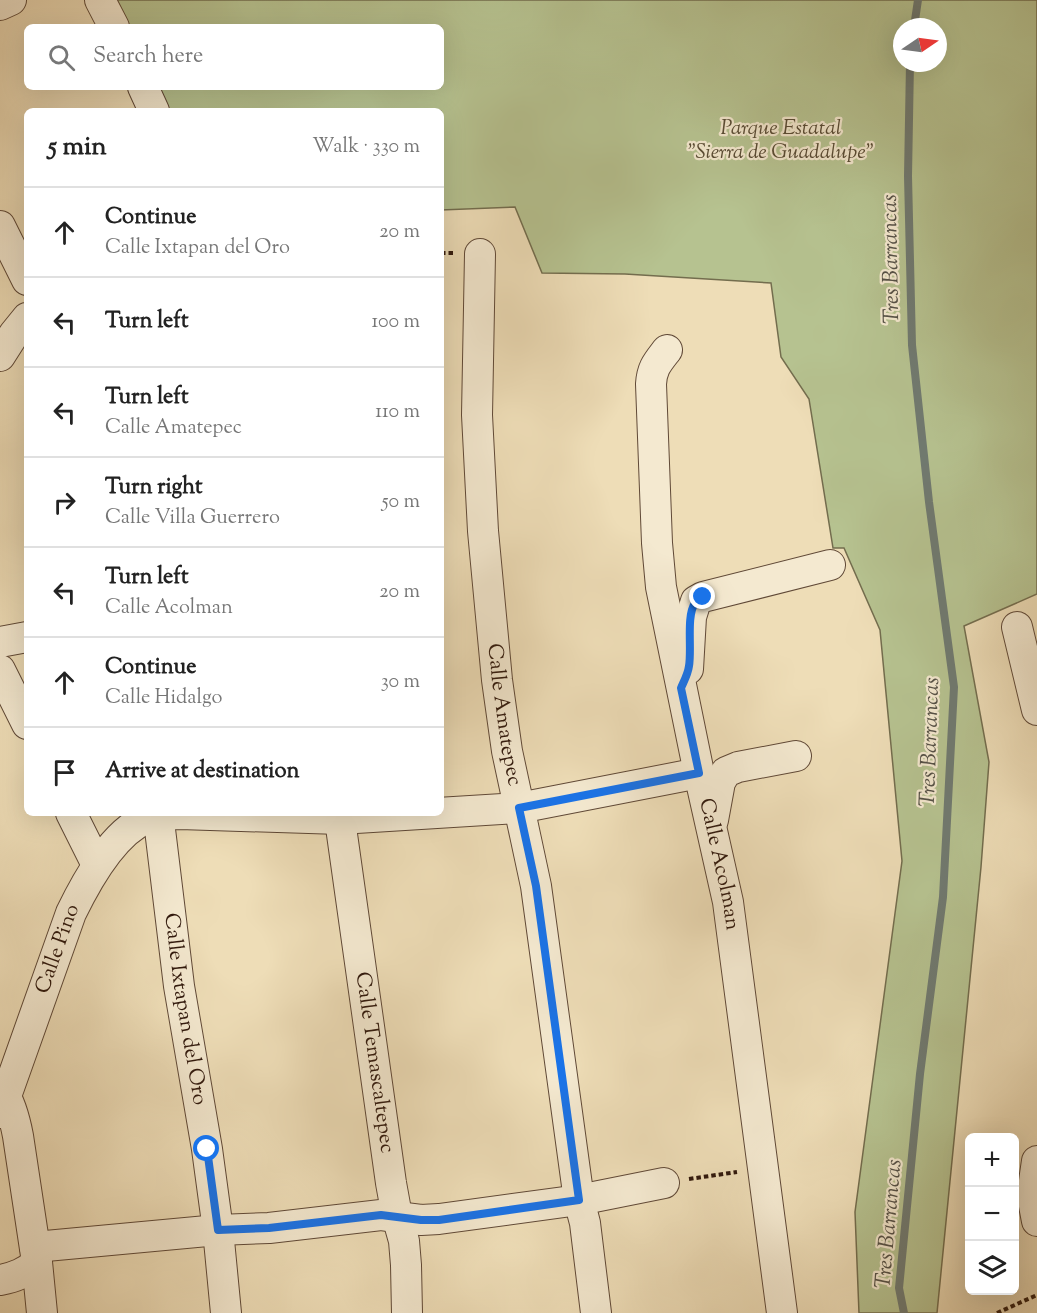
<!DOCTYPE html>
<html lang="en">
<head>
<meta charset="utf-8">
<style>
  :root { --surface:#fff; --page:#f6f6f6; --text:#222; --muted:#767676; --line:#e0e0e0 }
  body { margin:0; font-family:"Sorts Mill Goudy",serif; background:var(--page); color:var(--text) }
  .controls { position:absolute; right:18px; bottom:18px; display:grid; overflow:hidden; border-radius:9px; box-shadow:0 6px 24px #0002 }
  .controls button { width:54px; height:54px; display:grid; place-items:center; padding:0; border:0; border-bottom:2px solid var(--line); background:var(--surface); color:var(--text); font:30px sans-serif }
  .compass { position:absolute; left:893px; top:18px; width:54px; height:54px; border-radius:50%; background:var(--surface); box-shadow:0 6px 24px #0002; rotate:77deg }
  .stop { position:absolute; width:18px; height:18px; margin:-14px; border:4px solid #1a73e8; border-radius:50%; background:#fff }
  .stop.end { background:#1a73e8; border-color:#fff; box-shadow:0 2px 6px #0008 }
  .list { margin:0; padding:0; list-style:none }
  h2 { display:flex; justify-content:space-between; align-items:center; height:78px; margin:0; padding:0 24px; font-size:26px }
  h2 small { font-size:20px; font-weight:400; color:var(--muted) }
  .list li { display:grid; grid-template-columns:39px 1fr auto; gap:18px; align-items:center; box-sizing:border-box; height:90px; padding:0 24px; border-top:2px solid var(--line) }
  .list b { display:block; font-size:22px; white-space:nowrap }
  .list p { margin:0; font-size:20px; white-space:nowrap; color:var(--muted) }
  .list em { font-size:20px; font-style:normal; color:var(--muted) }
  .icon { flex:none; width:33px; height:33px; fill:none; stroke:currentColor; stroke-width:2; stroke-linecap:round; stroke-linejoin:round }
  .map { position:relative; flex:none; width:1037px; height:1313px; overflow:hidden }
  .search { position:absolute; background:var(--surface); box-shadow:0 6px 24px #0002; left:24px; top:24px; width:420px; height:66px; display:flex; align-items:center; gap:15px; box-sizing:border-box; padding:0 21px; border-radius:9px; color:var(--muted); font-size:22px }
  .panel { position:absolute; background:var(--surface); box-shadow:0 6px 24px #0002; left:24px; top:108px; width:420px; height:708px; border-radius:9px }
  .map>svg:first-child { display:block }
  .green { fill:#b6c290; stroke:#736d4e; stroke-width:1.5; fill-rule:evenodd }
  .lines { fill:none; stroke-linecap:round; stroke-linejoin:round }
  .stream { stroke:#707a71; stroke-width:8 }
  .street-casing { stroke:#604937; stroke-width:32 }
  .path { stroke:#30180c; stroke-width:4; stroke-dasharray:4.5 3; stroke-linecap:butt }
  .street { stroke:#f4e9d0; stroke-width:30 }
  .route { stroke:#1a73e8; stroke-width:8 }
  .labels { text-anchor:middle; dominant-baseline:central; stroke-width:4.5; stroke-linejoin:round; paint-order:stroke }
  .park-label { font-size:21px; font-style:italic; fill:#584b34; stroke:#f4e9d0 }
  .street-label { font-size:21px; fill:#30180c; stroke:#f4e9d0 }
  .water-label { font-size:22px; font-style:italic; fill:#555147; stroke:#f4e9d0 }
</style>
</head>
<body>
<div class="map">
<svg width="1037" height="1313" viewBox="0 0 1037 1313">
  <rect width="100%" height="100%" fill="#eeddb7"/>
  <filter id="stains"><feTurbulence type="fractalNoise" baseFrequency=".00333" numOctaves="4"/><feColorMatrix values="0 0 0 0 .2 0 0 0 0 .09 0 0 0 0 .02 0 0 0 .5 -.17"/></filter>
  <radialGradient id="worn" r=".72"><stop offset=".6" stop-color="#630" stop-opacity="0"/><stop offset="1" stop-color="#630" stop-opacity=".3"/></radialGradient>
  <path class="green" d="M111,0H1037V594L964,626L989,762L981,867L937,1313H859L855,1212L902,861L880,630L844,548H833L809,399L781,357L771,283L625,274L542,273L515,207L441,210V111H163L152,87H441V27H124ZM902,27H938V63H902Z"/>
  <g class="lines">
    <g class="stream">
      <polyline points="914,27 918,0"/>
      <polyline points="904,1313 899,1288 920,1074 943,897 954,687 929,502 912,345 908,176 910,63"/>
    </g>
    <g class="street-casing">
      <g id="street">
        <polyline points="100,0 114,27"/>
        <polyline points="0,5 11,0"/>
        <polyline points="143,87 154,111"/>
        <polyline points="0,226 27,280"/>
        <path id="s1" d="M480,254L477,415L483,531L497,680L507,751L536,886L579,1200L585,1223L596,1313"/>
        <path id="s2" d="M667,350C657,363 652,368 651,384L657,543L661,587L699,773L728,902L782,1313"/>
        <polyline points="0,356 14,334 27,318"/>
        <polyline points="1017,627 1037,710"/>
        <polyline points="0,642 27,637"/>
        <polyline points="688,669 691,617 696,601 703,597 830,565"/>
        <polyline points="0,670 27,724"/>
        <polyline points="71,813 97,865"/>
        <path id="s3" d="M158,813L179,986L207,1149L218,1230L226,1313"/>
        <path id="s4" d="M339,813L391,1183L397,1216L404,1241L406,1265L407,1313"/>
        <polyline points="713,820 720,782 726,772 738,767 796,756"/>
        <path d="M2,1090C11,1104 15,1120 18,1136L37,1262L42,1313"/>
        <path id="s5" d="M0,1113L71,913C87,880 113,833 147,818C158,814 169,814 180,814L340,819L519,808L699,773"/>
        <polyline points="1037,1161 1032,1195 1037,1221"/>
        <polyline points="35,1247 218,1230 269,1228 381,1215 421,1220 439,1219 579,1200 664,1183"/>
        <path d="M0,1280C15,1277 26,1273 37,1262"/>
      </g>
    </g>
    <g class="path">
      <polyline points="441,253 455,253"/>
      <polyline points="689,1179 737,1172"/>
      <polyline points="997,1313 1037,1295"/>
    </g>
    <use href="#street" class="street"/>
  </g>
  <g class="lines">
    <path class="route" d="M207,1149L218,1230L269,1228L381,1215L421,1220H439L579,1200L536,886L519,808L699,773L681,688C684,681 688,674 689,666C692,649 686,616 695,603C697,600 699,599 703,597"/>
  </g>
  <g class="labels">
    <g class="park-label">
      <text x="781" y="129">Parque Estatal<tspan x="781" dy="24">"Sierra de Guadalupe"</tspan></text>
    </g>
    <g class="street-label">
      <text stroke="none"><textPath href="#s1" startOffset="462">Calle Amatepec</textPath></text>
      <text stroke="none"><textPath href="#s2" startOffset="525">Calle Acolman</textPath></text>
      <text stroke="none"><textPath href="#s5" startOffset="174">Calle Pino</textPath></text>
      <text stroke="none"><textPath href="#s3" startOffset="198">Calle Ixtapan del Oro</textPath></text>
      <text stroke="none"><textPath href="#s4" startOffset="252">Calle Temascaltepec</textPath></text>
    </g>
    <g class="water-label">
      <text transform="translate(892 259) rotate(-91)">Tres Barrancas</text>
      <text transform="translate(931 742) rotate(-88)">Tres Barrancas</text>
      <text transform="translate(890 1224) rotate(-85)">Tres Barrancas</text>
    </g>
  </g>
  <rect width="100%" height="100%" filter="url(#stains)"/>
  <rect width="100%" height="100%" fill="url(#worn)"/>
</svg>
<div class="controls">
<button>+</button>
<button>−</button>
<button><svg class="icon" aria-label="layers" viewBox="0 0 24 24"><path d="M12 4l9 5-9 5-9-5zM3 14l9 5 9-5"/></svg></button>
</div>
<svg class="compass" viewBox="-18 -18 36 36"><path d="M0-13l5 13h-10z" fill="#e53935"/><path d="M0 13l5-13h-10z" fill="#767676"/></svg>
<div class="stop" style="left:207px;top:1149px"></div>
<div class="stop end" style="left:703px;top:597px"></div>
<div class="search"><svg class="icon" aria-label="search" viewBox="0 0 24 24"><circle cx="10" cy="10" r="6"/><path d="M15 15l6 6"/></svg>Search here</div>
<section class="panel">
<h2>5 min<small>Walk · 330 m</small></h2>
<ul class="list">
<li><svg class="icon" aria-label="ahead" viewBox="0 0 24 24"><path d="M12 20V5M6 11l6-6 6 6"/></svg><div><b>Continue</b><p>Calle Ixtapan del Oro</p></div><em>20 m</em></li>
<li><svg class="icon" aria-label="left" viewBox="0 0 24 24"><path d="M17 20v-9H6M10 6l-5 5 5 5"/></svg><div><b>Turn left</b></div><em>100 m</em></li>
<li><svg class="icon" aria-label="left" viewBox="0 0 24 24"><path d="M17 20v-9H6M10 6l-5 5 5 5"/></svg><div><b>Turn left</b><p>Calle Amatepec</p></div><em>110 m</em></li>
<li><svg class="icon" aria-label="right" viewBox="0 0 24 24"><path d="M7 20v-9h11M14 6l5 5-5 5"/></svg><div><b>Turn right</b><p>Calle Villa Guerrero</p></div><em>50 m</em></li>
<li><svg class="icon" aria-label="left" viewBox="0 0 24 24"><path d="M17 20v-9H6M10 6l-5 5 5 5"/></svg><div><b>Turn left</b><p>Calle Acolman</p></div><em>20 m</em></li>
<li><svg class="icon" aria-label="ahead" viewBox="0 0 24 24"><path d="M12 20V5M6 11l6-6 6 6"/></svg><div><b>Continue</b><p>Calle Hidalgo</p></div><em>30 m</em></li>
<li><svg class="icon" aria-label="arrive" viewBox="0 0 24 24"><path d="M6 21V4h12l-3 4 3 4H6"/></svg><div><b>Arrive at destination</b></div></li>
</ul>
</section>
</div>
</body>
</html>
